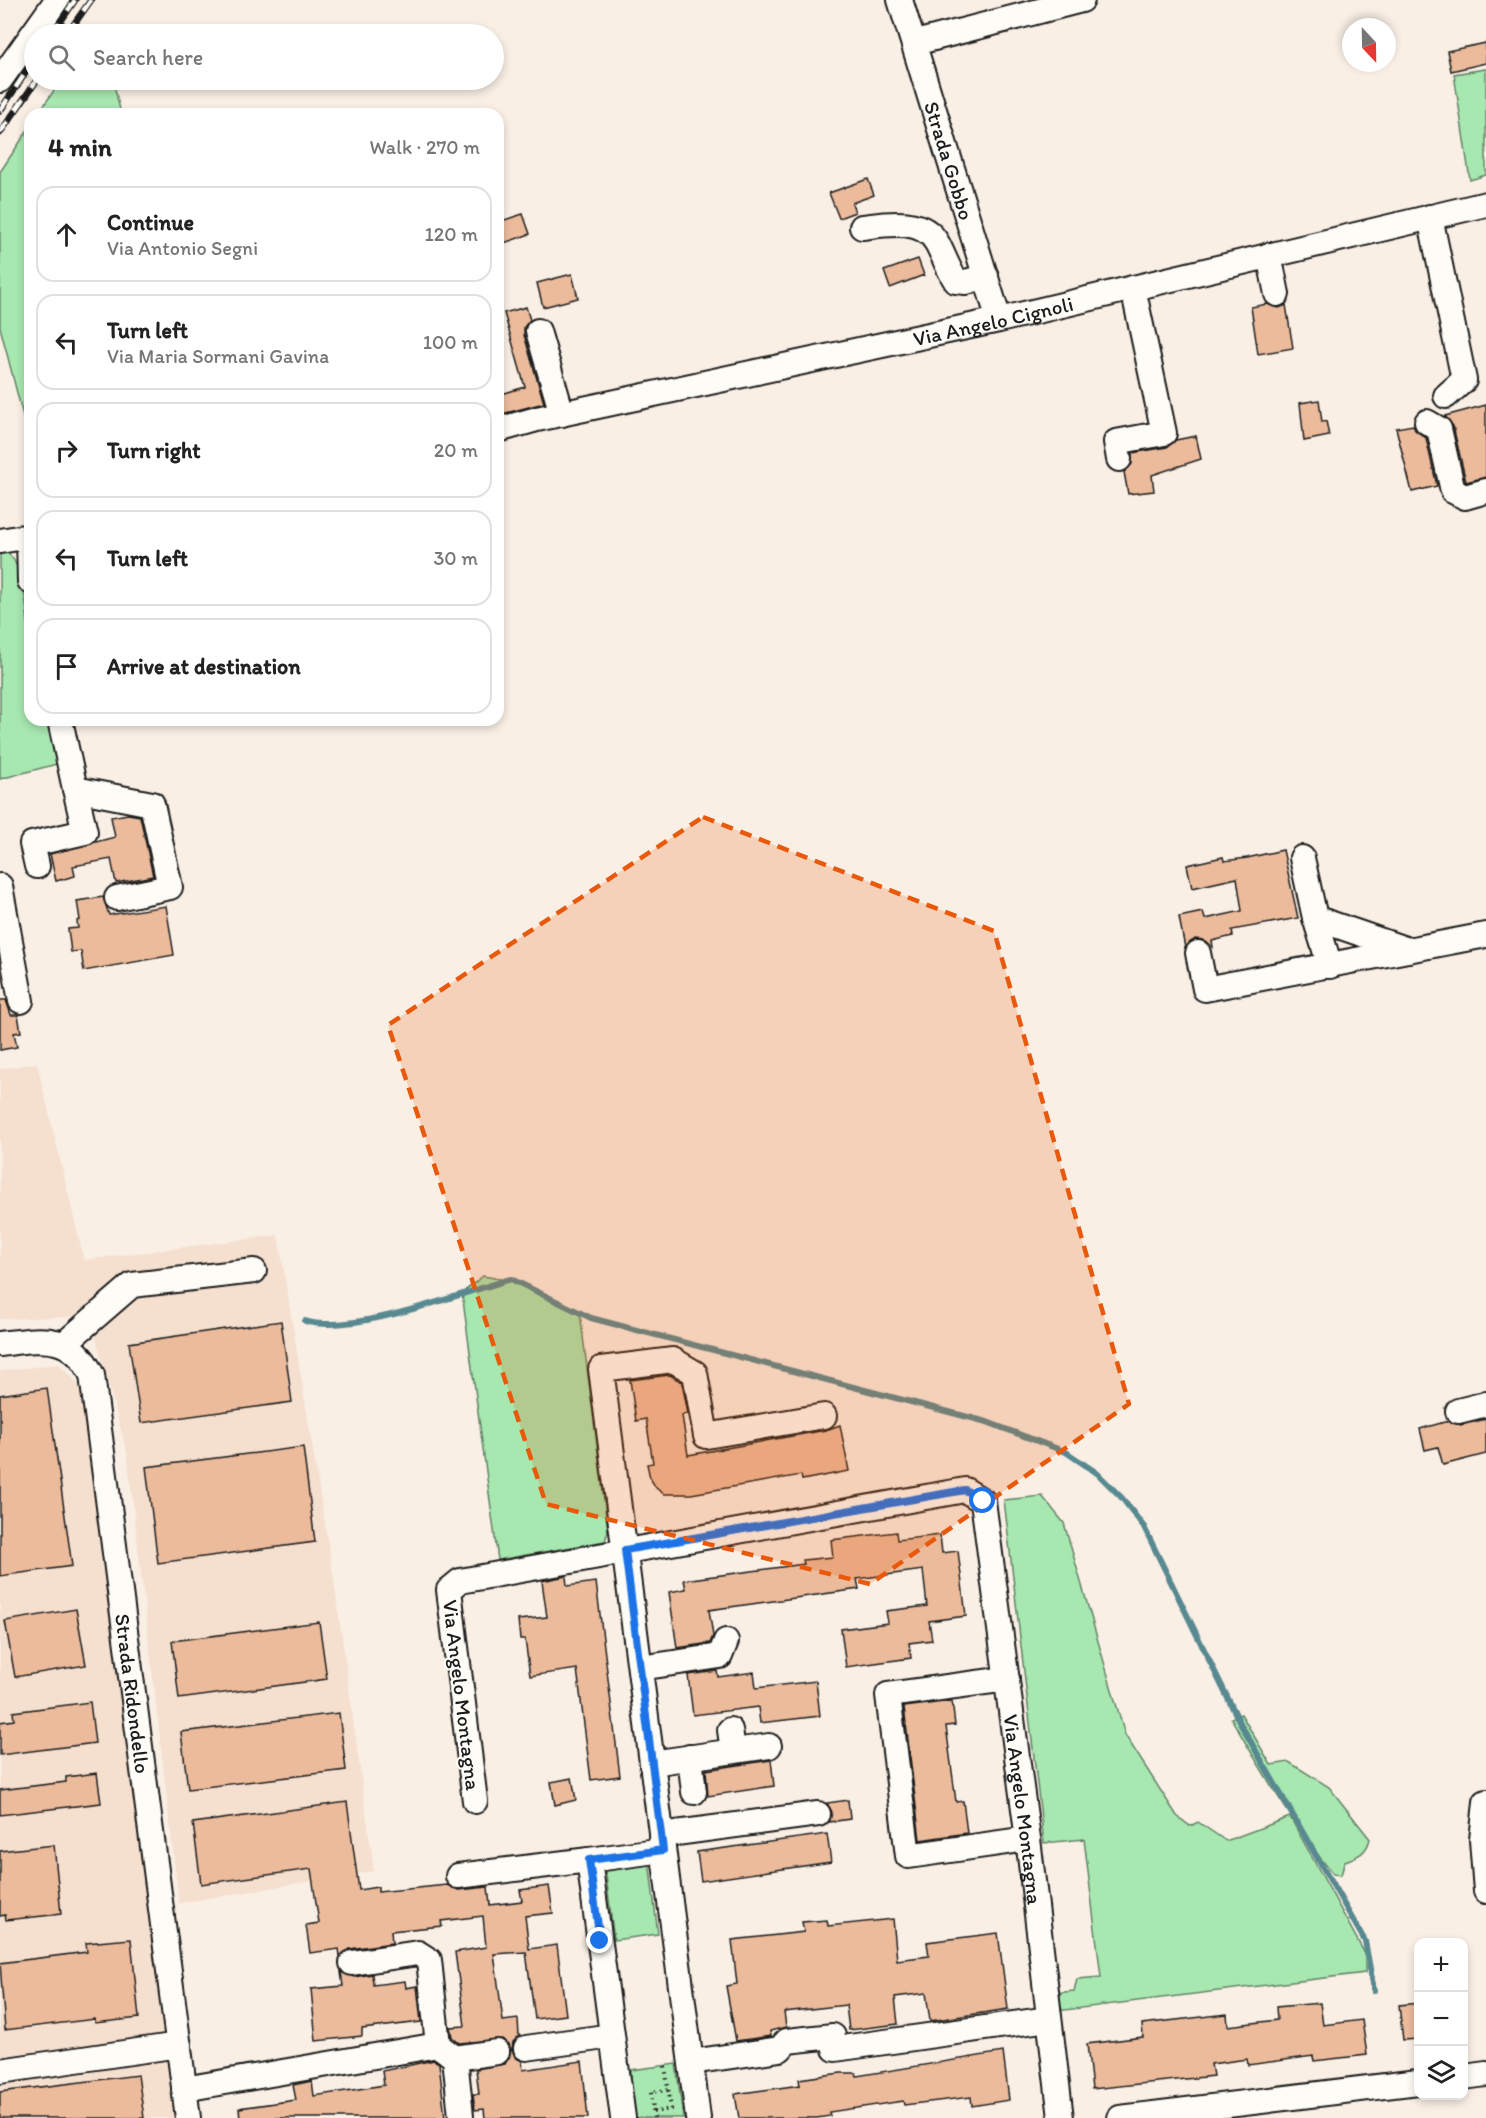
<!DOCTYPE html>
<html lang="en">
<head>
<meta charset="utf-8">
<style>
  :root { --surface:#fff; --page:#f6f6f6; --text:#222; --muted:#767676; --line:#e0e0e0 }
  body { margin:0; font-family:Itim,sans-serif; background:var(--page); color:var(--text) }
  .controls { position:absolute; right:18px; bottom:18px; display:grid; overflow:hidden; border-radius:12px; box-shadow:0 3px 9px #0003 }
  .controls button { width:54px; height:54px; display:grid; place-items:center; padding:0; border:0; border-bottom:2px solid var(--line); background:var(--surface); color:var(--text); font:30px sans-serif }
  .compass { position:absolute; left:1342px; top:18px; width:54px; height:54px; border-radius:50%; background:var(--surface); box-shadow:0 3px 9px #0003; rotate:158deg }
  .stop { position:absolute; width:18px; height:18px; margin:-14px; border:4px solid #1a73e8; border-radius:50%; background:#fff }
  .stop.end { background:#1a73e8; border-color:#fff; box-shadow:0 2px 6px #0008 }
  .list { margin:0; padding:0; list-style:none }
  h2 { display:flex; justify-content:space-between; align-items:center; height:78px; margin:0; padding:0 24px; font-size:26px }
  h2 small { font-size:20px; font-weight:400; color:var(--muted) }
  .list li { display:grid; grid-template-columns:39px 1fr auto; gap:18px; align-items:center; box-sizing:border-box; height:96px; margin:0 12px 12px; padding:0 12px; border:2px solid var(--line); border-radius:18px }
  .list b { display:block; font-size:22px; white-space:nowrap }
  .list p { margin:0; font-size:20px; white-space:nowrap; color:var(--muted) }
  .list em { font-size:20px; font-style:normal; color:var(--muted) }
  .icon { flex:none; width:33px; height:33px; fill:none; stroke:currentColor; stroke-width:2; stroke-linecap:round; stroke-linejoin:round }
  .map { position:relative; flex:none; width:1486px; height:2118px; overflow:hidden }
  .search { position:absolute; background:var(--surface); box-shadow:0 3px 9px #0003; left:24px; top:24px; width:480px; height:66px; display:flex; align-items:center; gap:15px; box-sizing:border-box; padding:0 21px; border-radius:33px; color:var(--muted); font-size:22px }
  .panel { position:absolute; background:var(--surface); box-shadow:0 3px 9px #0003; left:24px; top:108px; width:480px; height:618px; border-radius:18px }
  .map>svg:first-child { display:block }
  .built { fill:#f5dfcf }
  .green { fill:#a7e7b0; stroke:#628266; stroke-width:1.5 }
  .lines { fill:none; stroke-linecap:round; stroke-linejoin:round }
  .stream { stroke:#598991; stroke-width:6 }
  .building { fill:#ebbb9c; stroke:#1c1c1c; stroke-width:1.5 }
  .minor-casing { stroke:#1c1c1c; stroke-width:28 }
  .path { stroke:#1c1c1c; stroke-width:4; stroke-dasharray:1.5 4.5; stroke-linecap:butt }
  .minor { stroke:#fdfcf7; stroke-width:24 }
  .rail-casing { stroke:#1c1c1c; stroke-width:7 }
  .rail { stroke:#fdfcf7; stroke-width:4.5; stroke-dasharray:14; stroke-linecap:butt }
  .route { stroke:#1a73e8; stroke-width:8 }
  .marked { fill:#e8590c; fill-opacity:0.2; stroke:#e8590c; stroke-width:4.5; stroke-dasharray:12 8; stroke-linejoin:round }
  .labels { text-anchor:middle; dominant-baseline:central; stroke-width:4.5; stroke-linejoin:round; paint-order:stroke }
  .street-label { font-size:21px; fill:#1c1c1c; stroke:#fdfcf7 }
</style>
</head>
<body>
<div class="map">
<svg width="1486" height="2118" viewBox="0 0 1486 2118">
  <rect width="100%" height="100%" fill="#f9efe5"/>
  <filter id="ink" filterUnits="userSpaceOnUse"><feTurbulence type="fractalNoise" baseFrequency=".0167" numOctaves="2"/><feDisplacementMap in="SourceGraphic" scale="12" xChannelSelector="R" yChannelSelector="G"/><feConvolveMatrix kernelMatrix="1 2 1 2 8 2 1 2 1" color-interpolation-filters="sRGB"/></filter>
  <g filter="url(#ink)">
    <g class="built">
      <polygon points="37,1063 84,1260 278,1235 335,1587 374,1871 179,1903 127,1452 90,1316 0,1319 0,1069"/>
      <polygon points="59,1364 80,1386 176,2118 0,2118 0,1371"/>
    </g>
    <g class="green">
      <polygon points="1486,69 1486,175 1470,180 1454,74"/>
      <polygon points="61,80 113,80 121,114 38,114"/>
      <polygon points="30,127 30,443 0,327 0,172"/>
      <path d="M7,552C34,573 30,685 30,720H48L57,764L0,779V554Z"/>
      <polygon points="483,1276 512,1281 580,1313 608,1531 605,1541 498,1560 462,1293"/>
      <polygon points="1042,1496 1064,1523 1125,1735 1177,1816 1190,1826 1198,1822 1226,1841 1290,1817 1365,1954 1365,1973 1057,2011 1055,1993 1074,1991 1077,1979 1101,1977 1084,1839 1044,1843 1004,1500"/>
      <path d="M1241,1714L1271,1765L1289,1762L1329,1787L1370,1839C1366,1854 1358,1856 1345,1861L1341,1875L1333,1874C1294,1826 1262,1771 1231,1718Z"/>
      <polygon points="649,1861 658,1934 614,1940 605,1867"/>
      <polygon points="676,2064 683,2118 632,2118 631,2070"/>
    </g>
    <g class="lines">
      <path class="stream" d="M305,1321C352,1336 461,1293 511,1279L591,1318L987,1422L1066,1452L1097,1473L1122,1498L1144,1527L1240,1723L1365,1941L1374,1991"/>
    </g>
    <g class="building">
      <polygon points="1486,43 1486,63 1451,71 1447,51"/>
      <polygon points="868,179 874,195 852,203 855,212 839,218 829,193"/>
      <polygon points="523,214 530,234 498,245 498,222"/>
      <polygon points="918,259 924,275 890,288 884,271"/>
      <polygon points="572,274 578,298 543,307 537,283"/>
      <polygon points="1267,304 1279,308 1286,305 1293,348 1258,354 1251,307"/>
      <polygon points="526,307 530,320 524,327 524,335 544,403 498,415 498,395 525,387 504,313"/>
      <polygon points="1319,400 1322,422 1326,421 1329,436 1304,441 1300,403"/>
      <polygon points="1486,405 1486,477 1466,482 1453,426 1445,416"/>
      <polygon points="1413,425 1415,430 1426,438 1437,486 1412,492 1396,428"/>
      <polygon points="1196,436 1201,459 1152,475 1154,491 1128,494 1124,472 1132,464 1132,453 1167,447 1176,440"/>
      <polygon points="128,814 140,816 153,876 116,883 111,859 73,866 75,876 56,881 50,854 115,837 111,817"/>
      <polygon points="1283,850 1298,918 1232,930 1233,936 1212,941 1213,947 1203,940 1195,939 1185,948 1179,917 1203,912 1205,919 1242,911 1237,878 1192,888 1187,865 1223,857 1224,861 1247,858"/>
      <polygon points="103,897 109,915 166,906 174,955 84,971 81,951 71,952 68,929 78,928 77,921 80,920 77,901"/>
      <polygon points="0,1000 6,1000 11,1015 18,1015 21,1032 14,1033 17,1047 0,1050"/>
      <polygon points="281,1321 292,1402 141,1423 129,1343"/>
      <polygon points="670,1375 682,1382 688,1414 682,1415 688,1455 826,1430 840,1425 849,1471 802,1480 801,1475 691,1494 664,1494 656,1488 650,1478 647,1464 653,1463 646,1419 636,1421 630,1380"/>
      <polygon points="47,1388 72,1566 0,1576 0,1395"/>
      <polygon points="1486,1419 1486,1454 1443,1465 1438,1447 1425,1450 1420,1429 1448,1421 1461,1425"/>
      <polygon points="303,1447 315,1542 158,1563 146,1467"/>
      <polygon points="896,1532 897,1540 940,1535 942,1553 958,1551 966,1616 929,1621 932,1640 909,1643 911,1658 846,1667 841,1629 888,1623 886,1611 927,1606 923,1570 857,1579 859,1589 709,1610 713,1636 710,1643 677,1648 669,1592 686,1589 684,1580 804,1564 803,1560 833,1557 831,1540"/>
      <polygon points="566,1576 567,1586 596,1582 620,1776 591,1780 577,1669 530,1676 525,1639 520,1639 518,1620 547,1617 542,1581"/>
      <polygon points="76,1609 86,1665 15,1677 5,1621"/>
      <polygon points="319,1622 327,1679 179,1699 172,1641"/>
      <polygon points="717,1671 718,1677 754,1672 756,1688 816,1681 820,1716 760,1723 758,1707 693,1715 688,1675"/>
      <polygon points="952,1701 955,1725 946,1726 956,1802 963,1801 967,1833 920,1840 904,1707"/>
      <polygon points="90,1702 95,1743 0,1755 0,1722 14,1720 13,1712"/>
      <polygon points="339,1713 346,1770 188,1789 181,1732"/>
      <polygon points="771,1760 774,1786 708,1796 706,1770"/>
      <polygon points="97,1773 101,1803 0,1815 0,1790 66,1782 66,1777"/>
      <polygon points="572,1778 576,1800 555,1805 551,1782"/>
      <polygon points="848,1800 850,1819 829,1822 832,1812 827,1803"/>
      <polygon points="347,1802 359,1890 378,1887 378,1892 447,1885 459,1890 488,1887 490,1905 522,1901 520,1890 549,1886 553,1913 525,1916 529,1949 557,1945 566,2015 535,2019 526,1952 494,1954 503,2021 518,2019 519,2036 513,2042 512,2049 515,2057 522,2061 523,2070 582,2061 588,2118 485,2118 484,2109 475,2110 473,2094 479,2094 476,2069 505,2064 511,2051 509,2044 502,2039 459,2043 452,2037 450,2027 465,2026 455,1952 486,1947 483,1916 441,1921 442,1926 391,1931 392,1943 350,1949 340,1956 339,1949 310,1953 306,1925 319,1923 311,1869 201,1884 193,1823"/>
      <polygon points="827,1834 831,1862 701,1881 697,1852"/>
      <polygon points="54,1845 61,1914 6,1920 5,1915 0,1916 0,1851"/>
      <polygon points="893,1919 897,1960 929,1956 927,1942 998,1933 1008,2009 930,2021 926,1993 895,1997 898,2024 849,2030 846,2005 784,2012 786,2027 770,2031 771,2036 736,2041 726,1986 737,1984 732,1940 804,1932 802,1922 827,1920 828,1926"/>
      <polygon points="131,1939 139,2018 95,2023 95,2019 5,2030 0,1963 87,1952 86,1943"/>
      <polygon points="341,1972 354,1977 372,1974 373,1985 405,1981 406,1988 417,1986 421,2022 362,2029 362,2036 316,2041 311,1989 343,1986"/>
      <polygon points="1320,2003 1323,2025 1362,2020 1367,2055 1314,2061 1313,2056 1248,2065 1247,2059 1211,2064 1213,2076 1092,2089 1087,2044 1143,2037 1142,2024 1227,2014 1228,2026 1277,2020 1276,2007"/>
      <polygon points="1419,2003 1419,2039 1403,2040 1399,2005"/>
      <polygon points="1003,2052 1009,2100 972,2106 971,2097 904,2105 903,2101 829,2112 830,2116 817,2118 739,2118 735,2094 800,2085 799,2079 841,2073 856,2073 857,2076"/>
      <polygon points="434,2060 439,2063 445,2118 240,2118 239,2108 296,2100 293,2085 312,2081 314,2096 384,2085 382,2071"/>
      <polygon points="138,2075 144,2118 0,2118 0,2092"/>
    </g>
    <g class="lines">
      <g class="minor-casing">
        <g id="minor">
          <path id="s1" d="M900,0L999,320"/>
          <polyline points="915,43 1082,0"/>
          <polyline points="0,80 57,0"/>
          <polyline points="1430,217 1464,380 1446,396"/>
          <path d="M862,227C886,224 923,217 937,243C944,256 948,269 956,281L966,282L986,276"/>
          <polyline points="1269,255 1277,294"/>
          <polyline points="538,331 562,414"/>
          <polyline points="1427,422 1439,429 1453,491 1465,497 1486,491"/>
          <path id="s2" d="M498,430L537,419L999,320L1486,204"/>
          <polyline points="1119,459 1116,442 1164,433 1133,288"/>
          <polyline points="29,537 30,581"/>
          <polyline points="0,541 30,536"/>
          <polyline points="60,720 75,789"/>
          <polyline points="1302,858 1315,918 1408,950"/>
          <polyline points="37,866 32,844 85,832 75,789 152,804 170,887 117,898"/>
          <polyline points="0,886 21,1001"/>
          <polyline points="1315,918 1330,966"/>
          <polyline points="1198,953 1205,989 1486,935"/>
          <polyline points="65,1343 132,1285 254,1271"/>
          <path id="s3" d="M0,1344C41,1339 71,1332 92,1375L188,2118"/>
          <polyline points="1458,1411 1486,1404"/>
          <polyline points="640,1668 720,1656 726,1641"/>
          <polyline points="1007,1679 888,1695 908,1856 1028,1839"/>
          <polyline points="730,1730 733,1751"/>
          <polyline points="690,1757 694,1792"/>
          <polyline points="652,1763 769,1746"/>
          <path id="s4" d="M475,1801L449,1590L460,1581L965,1490L983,1501L1029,1847L1061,2118"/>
          <polyline points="1486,1802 1482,1840 1486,1891"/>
          <polyline points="661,1835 818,1814"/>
          <polyline points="458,1876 589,1860"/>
          <polyline points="352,1963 418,1953 429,1960 438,2045 455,2058 461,2116"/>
          <polyline points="526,2048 612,2036"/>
          <polyline points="455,2058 497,2052"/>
          <polyline points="691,2062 780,2049 787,2041 833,2036 835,2049 1049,2019"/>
          <polyline points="0,2071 179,2045"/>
          <polyline points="1464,2077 1486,2074"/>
          <polyline points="184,2089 438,2045"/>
          <polyline points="623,2118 589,1860 663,1850"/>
          <polyline points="698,2118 601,1369 673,1360 695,1373 706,1436 824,1416"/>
          <polyline points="1120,2118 1418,2082"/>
        </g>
      </g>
      <g class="path">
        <polyline points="653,2112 671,2109 665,2066"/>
        <polyline points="654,2118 651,2092 668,2090"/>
      </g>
      <use href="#minor" class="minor"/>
      <g class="rail-casing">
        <g id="rail">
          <polyline points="52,34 75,0"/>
          <polyline points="67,34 91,0"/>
          <polyline points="0,111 34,60"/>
          <polyline points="0,133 37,80"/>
        </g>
      </g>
      <use href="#rail" class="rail"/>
    </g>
  </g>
  <g class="lines" filter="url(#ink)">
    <polyline class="route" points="600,1941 589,1860 663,1850 625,1550 965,1490 983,1501"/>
  </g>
  <path class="marked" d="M703,817L994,931L1129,1404L870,1584L546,1504L388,1025Z"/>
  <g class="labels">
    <g class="street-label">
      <text stroke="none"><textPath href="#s1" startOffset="168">Strada Gobbo</textPath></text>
      <text stroke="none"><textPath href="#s2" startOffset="507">Via Angelo Cignoli</textPath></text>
      <text stroke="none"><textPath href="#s3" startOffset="428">Strada Ridondello</textPath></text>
      <text transform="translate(462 1695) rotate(83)">Via Angelo Montagna</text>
      <text stroke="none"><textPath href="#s4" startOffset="1072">Via Angelo Montagna</textPath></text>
    </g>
  </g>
</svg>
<div class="controls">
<button>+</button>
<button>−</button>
<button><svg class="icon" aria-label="layers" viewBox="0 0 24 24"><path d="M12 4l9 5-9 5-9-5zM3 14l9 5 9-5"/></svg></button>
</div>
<svg class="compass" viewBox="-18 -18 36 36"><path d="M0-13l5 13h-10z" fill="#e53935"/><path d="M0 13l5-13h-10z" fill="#767676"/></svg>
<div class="stop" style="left:983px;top:1501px"></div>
<div class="stop end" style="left:600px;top:1941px"></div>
<div class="search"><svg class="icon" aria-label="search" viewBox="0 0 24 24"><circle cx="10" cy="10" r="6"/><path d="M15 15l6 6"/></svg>Search here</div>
<section class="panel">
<h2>4 min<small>Walk · 270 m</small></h2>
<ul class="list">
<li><svg class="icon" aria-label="ahead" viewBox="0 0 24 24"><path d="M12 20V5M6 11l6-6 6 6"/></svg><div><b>Continue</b><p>Via Antonio Segni</p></div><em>120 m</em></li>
<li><svg class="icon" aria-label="left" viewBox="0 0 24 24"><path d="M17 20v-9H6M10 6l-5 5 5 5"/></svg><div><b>Turn left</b><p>Via Maria Sormani Gavina</p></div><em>100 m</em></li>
<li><svg class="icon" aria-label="right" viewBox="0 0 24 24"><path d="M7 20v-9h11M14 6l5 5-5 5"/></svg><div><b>Turn right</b></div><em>20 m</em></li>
<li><svg class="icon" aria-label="left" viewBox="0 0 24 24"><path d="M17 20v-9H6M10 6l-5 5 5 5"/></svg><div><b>Turn left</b></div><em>30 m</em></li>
<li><svg class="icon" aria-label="arrive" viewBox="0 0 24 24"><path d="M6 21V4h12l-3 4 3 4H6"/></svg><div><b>Arrive at destination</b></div></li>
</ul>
</section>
</div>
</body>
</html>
